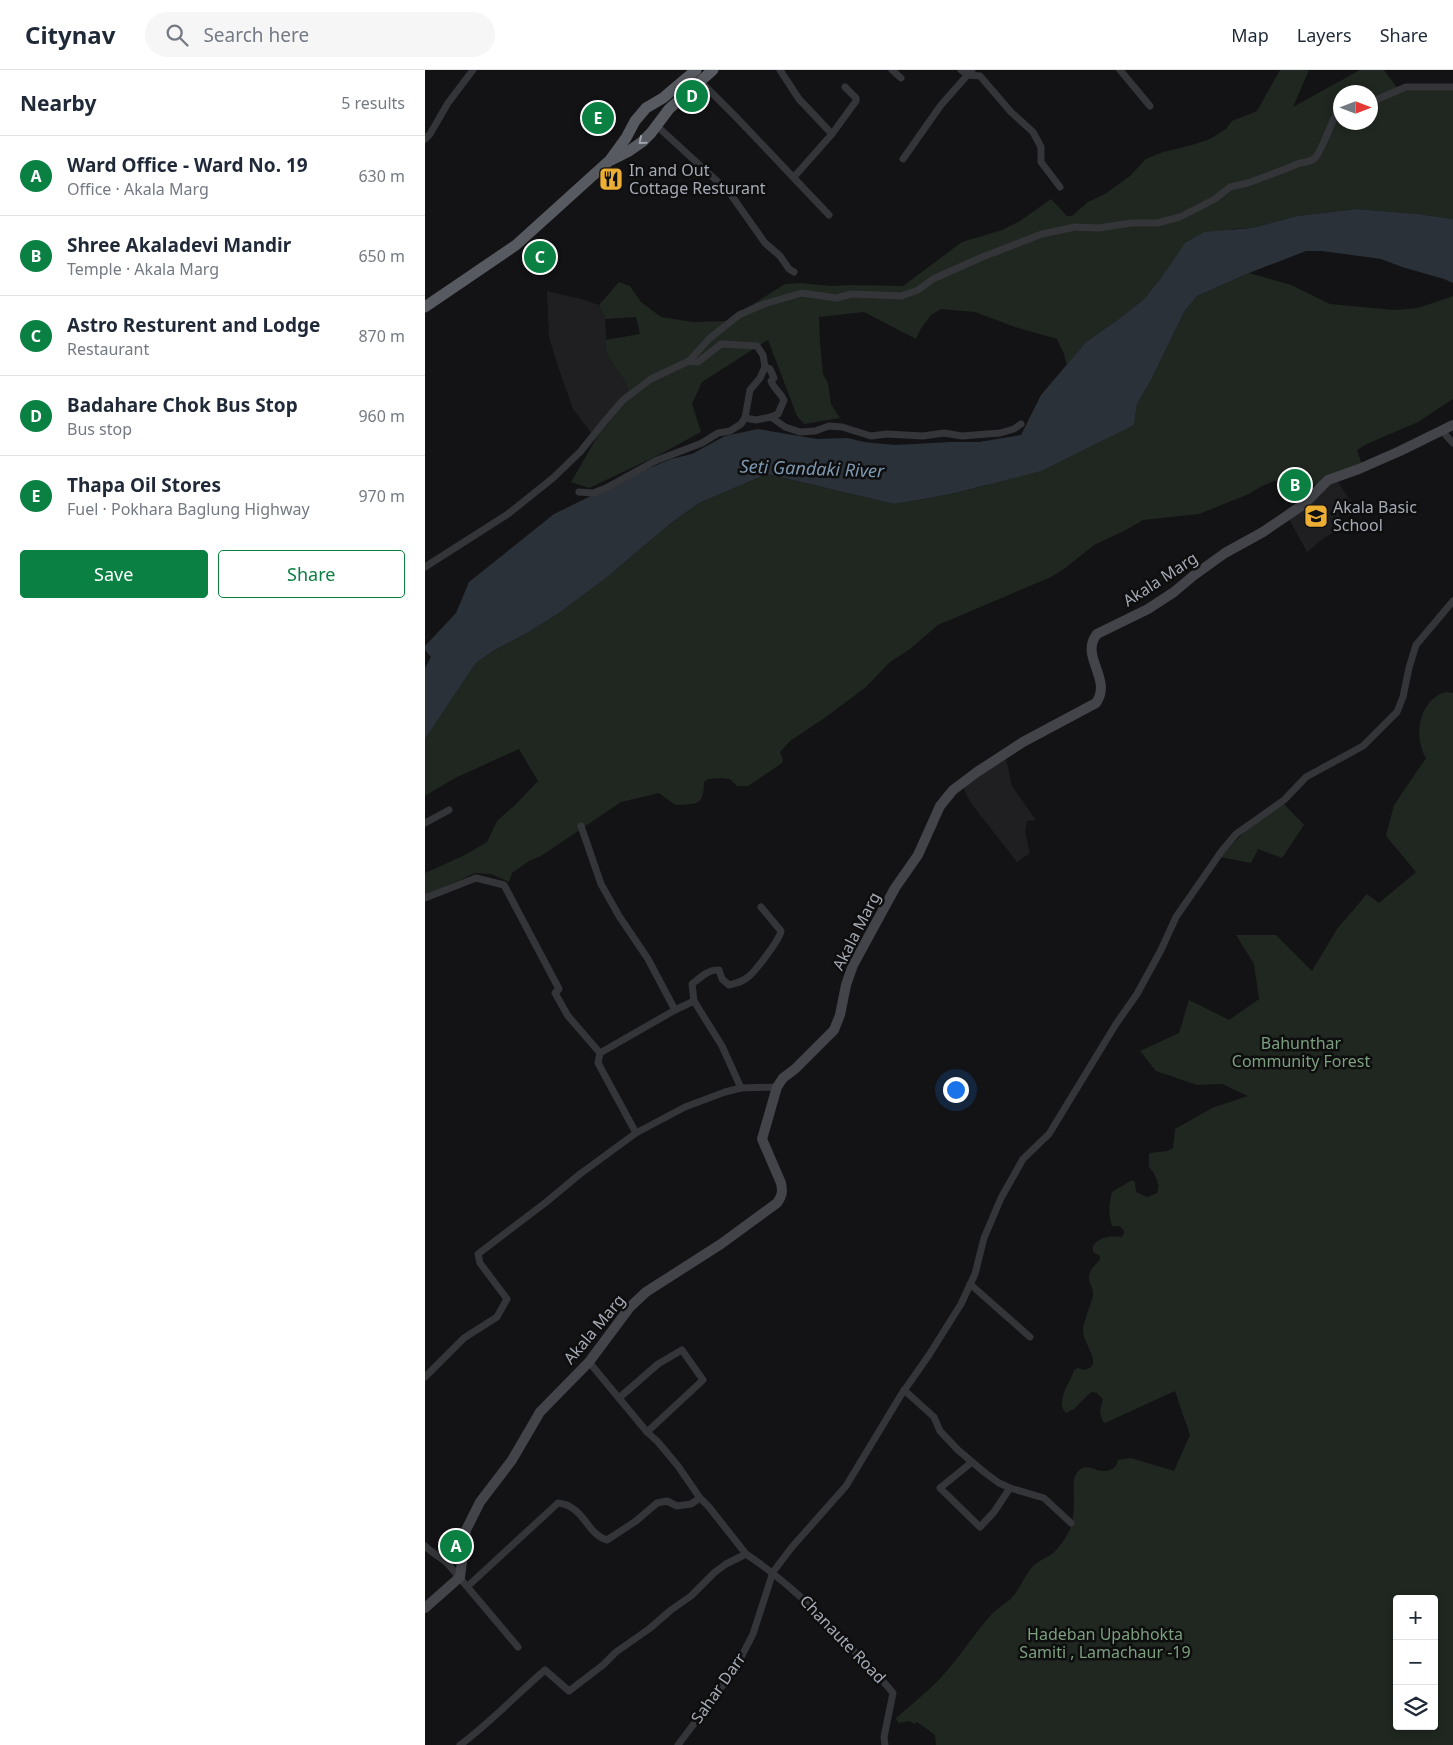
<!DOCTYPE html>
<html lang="en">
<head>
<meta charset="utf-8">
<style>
  :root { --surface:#fff; --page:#f6f6f7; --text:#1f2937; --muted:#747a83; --line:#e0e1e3; --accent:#0b8043 }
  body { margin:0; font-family:"Noto Sans",sans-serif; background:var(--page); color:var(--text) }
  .controls { position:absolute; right:15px; bottom:15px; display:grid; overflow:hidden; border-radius:5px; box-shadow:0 2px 8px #0003 }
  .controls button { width:45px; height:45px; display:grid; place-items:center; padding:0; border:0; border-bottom:1px solid var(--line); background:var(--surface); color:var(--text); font:25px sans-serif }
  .compass { position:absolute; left:908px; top:15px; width:45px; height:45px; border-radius:50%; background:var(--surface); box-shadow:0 2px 8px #0003; rotate:90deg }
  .you { position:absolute; left:530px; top:1019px; width:18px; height:18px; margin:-12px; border:4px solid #fff; border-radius:50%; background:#1a73e8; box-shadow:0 0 0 8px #1a73e833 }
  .badge { display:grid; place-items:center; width:32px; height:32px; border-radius:50%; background:var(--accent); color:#fff; font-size:16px; font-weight:700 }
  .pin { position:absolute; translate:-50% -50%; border:2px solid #fff; box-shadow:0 1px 5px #0006 }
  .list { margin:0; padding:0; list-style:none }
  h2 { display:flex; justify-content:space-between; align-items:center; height:65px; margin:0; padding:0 20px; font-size:21px }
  h2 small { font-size:16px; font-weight:400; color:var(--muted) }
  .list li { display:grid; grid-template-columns:32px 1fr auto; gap:15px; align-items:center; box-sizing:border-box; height:80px; padding:0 20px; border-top:1px solid var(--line) }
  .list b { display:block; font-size:19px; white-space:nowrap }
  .list p { margin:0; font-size:16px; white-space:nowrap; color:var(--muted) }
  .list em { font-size:16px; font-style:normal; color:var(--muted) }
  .actions { display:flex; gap:10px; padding:15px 20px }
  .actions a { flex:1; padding:11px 0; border:1px solid var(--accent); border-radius:5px; text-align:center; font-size:18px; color:var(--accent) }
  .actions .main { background:var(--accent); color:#fff }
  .icon { flex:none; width:28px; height:28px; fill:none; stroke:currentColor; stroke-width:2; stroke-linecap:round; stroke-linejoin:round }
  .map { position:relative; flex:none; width:1028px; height:1675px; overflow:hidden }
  header { display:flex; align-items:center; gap:30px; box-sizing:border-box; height:70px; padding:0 25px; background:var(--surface); border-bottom:1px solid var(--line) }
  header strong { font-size:24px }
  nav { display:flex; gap:28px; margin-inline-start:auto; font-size:18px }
  .search { width:350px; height:45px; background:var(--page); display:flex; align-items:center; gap:12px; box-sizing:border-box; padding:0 18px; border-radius:28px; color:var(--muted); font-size:19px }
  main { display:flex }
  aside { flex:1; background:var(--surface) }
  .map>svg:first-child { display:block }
  .built { fill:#1f1f21 }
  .green { fill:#1f2720; fill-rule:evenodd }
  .water { fill:#2a3138 }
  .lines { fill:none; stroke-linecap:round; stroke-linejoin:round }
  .minor { stroke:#343539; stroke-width:7 }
  .secondary { stroke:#424449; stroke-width:10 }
  .trunk { stroke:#585a61; stroke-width:11 }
  .oneway { stroke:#9da2ad }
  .labels { text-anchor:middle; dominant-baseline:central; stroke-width:5; stroke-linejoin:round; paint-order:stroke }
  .poi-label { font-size:16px; fill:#a5aab5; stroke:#0e0e0f; text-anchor:start }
  .street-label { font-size:16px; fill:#a5aab5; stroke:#0e0e0f }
  .park-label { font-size:16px; fill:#7c9f7f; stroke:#0e0e0f }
  .water-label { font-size:18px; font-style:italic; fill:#7c97af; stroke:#0e0e0f }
</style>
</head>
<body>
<header>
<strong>Citynav</strong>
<div class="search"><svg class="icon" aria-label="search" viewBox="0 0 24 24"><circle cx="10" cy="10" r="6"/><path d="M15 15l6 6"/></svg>Search here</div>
<nav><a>Map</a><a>Layers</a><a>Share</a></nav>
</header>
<main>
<aside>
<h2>Nearby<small>5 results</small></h2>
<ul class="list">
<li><span class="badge">A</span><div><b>Ward Office - Ward No. 19</b><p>Office · Akala Marg</p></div><em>630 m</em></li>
<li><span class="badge">B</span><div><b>Shree Akaladevi Mandir</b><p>Temple · Akala Marg</p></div><em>650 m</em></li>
<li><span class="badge">C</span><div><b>Astro Resturent and Lodge</b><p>Restaurant</p></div><em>870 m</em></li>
<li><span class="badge">D</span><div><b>Badahare Chok Bus Stop</b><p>Bus stop</p></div><em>960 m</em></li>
<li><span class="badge">E</span><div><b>Thapa Oil Stores</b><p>Fuel · Pokhara Baglung Highway</p></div><em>970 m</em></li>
</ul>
<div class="actions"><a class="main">Save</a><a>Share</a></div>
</aside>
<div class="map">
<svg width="1028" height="1675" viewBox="0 0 1028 1675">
  <rect width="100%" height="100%" fill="#131315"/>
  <g class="built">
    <polygon points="122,221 156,229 174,235 180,249 182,285 201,313 204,326 171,369 148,339 135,302 124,268"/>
    <polygon points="911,409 926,432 913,444 921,455 899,468 882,482 864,449"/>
    <polygon points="581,688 587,716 611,750 602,751 600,762 605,783 592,792 545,732 538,717"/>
  </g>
  <g class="green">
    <path d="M855,0H884L868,37L935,0H959L976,23L986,19H1028V149L993,144L932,139L872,146L827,158L807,159L737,207L718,230L691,251L661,272L642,295L639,284L632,269L590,257L550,242L516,239L506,245L495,260L491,269L439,242L394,247L395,273L398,304L403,313L406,334L415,348L379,354L372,346L343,270L277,312L267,334L276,362L232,386L164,418L146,412L171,369L204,326L201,313L182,285L180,270L215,264L211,247L180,249L174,235L194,212L205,216L216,232L236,247L268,252L301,251L360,214L374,213L406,216L427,215L478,216L537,172L577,160L595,151L626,129L642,146H647L663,132L680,124L705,106L721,89L738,82L767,75L785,69L801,59L807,51L832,41ZM916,22H946V52H916Z"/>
    <path d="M824,203L866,215L905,234L969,240L993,238L1028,226V329L993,352L942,374L932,380L937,395L892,417L878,403L860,407L837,416L824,424L774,444L718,450L701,460L669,475L639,499L626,507L513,555L485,579L465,592L441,617L401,647L365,671L355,682L358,690L357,693L323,716H312L305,709L297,708L283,709L279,712C279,736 272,734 250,735L234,723L196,732L116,786L104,791L87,803L84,812L66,804L50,803L0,826V803L40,785L62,772L72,751L91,734L113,711L94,679L30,708L0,726V669L51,593L68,581L104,562L134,543L181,508L246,453L274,433L342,404L469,434L526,424L562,415L709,355L712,334L726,310L759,242L772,226Z"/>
    <path d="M1021,622L1028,623V1675H511L510,1665L492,1652L489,1654L484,1651L474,1653L472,1651L471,1648C487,1634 505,1620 519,1604C536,1585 549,1564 566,1545C573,1537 583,1533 589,1525C596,1516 600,1505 608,1496C613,1491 621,1488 627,1484C634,1478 639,1471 643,1463C654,1445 645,1413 651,1404C663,1386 675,1411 691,1396L693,1390L706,1388L749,1401L765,1365L750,1321L680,1353L677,1350L675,1341L678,1329L672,1323L666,1322L649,1339L641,1343C629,1332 646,1312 649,1300L653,1298L660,1300C664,1298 668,1297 668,1292C669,1286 659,1270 658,1263C657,1254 666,1235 668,1225C669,1218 663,1213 664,1206C665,1199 671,1194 675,1190V1186L668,1182V1176C676,1166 685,1166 697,1167L699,1163C699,1156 693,1156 687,1156C683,1144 684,1133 687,1122L707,1110L710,1112L711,1122L722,1127L732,1123C736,1114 730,1104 724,1097V1084C733,1080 740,1084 748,1078L750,1059L787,1038L823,1026L797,1014L772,1015L731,1001L715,981L754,963L764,930L804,950L834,929L829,894L811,865H851L887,901L912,859L942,824L954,833L991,802L961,766L969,735L1001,688C988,667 994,629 1021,622ZM972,1529H1009V1656H972Z"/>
    <polygon points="859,734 879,755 857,788 833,779 826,793 795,787 822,759"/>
  </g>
  <polygon class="water" points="932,139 993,144 1028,149 1028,213 1019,209 977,197 956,189 897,181 881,181 824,203 772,226 759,242 726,310 712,334 709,355 616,401 526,424 469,434 342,404 274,433 246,453 181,508 134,543 104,562 68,581 51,593 0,669 0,598 6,587 0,580 0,576 31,543 44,512 129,444 215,402 246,389 267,384 300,366 333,359 392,369 423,368 439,372 470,375 525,372 554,372 596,365 616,325 661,272 691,251 718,230 737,207 760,173 779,162 827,158 872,146"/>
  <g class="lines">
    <g class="minor">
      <polyline points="355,0 374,29 407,64"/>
      <polyline points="467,0 476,8"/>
      <polyline points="536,0 543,5 555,6 586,42 608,62 616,77 616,92 635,117"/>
      <polyline points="695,0 725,36"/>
      <polyline points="275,11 311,47 404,145"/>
      <polyline points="946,32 981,17 1028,17"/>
      <polyline points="232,56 304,122 340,173 355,186 364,199 369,202"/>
      <polyline points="0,69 5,64 23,33 48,0"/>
      <polyline points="478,89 516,35 547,0"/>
      <polyline points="369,107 407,64 431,31 431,28 420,17"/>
      <path d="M340,297L345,299L349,308L346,311C349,319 355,322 359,330L353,344L346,347"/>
      <polyline points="320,348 331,350 346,347 360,357 375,362 390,361 404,356 417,357 446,366 462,364 498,366 519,363 537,366 575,363 589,359 596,354"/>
      <polyline points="1017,361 1028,373"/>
      <polyline points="154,422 168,423 181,418 230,391 277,373 293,363 305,361 316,354 320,348 325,320 335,308 340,297 338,285 332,276 296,274 273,292 264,291"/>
      <path d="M0,497L83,444L128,408L155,382L180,351L198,330L226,309L264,291L285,268L314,245L339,234L377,223L411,228L427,224L476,226L493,220L508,209L555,188L617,164L650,157L674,158L706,153H732L755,147L790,129L805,117L823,113L868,96C875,91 883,94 890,88C896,82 906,54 911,44L916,42"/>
      <polyline points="0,753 24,740"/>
      <polyline points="156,756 176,814 194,846 223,889 250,940 269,931 297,976 316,1018"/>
      <polyline points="0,828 51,808 79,815 134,919 130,923 143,946 175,983 173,993 211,1063"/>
      <path d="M269,931L267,914C275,908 283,899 294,900L297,909L304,915C312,913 317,912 323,907C330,902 355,869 356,861L336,837"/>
      <polyline points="175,983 250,940"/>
      <polyline points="545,1214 605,1267"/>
      <polyline points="164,1292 222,1362 233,1372 253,1396 275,1428 284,1437 321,1484"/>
      <polyline points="0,1307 39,1268 72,1247 82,1229 55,1193 53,1184 120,1133 155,1104 211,1063 260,1037 300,1022 316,1018 352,1017"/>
      <polyline points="479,1320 509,1347 515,1361 533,1380 559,1402 574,1413 585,1418 619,1428 646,1453"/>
      <polyline points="194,1328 233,1294 257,1280 278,1310 222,1362"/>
      <polyline points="547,1392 515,1418 555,1457 569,1442 585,1418"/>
      <path d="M0,1476C7,1483 16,1487 23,1494L93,1577"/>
      <path d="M43,1516L133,1433C160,1436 161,1464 182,1470L211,1451L232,1433L242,1431L252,1436L266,1434L275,1428"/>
      <path d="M35,1675C65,1653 91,1625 120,1600L144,1621L178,1595L191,1582L224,1559L246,1540L266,1526L290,1502L301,1494L321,1484C363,1512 395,1544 429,1581C443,1595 456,1608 468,1623L459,1667L460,1675"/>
      <polyline points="253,1675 310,1599 328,1564 348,1502 367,1477 421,1416 476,1325 504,1285 536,1234 550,1204 559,1168 576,1128 598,1089 624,1064 691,954 712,924 736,880 751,847 796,782 811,764 859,730 881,707 938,676 972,642 978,627 984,598 991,575 1028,531"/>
    </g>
    <path class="secondary" d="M0,1538L35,1507L41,1460L55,1432L87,1390L115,1342L164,1292L205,1237L221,1222L296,1174L352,1133C357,1126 358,1122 356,1113L337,1069L352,1017L358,1008L370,999L409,960L415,945L421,915L428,895L470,818L493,785L515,736L528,720L552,702L598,672L671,633C688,609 654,586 672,564L723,539L749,522L768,506L800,483L838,462L879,434L903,410L934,399L975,381L1028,355"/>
    <g class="trunk">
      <polyline points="186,90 204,81 217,72 226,63 244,39 288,0"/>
      <polyline points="0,237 91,175 185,90 201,68 210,51 221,38 238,28 271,0"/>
    </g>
  </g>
  <defs><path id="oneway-chevron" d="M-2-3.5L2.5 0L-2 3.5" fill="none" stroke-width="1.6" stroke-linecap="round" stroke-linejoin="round" transform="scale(1.25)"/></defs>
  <use class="oneway" href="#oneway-chevron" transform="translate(217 71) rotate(140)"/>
  <defs>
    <g id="restaurant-square" transform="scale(1.25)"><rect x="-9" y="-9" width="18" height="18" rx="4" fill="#ecaf33" stroke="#0e0e0f"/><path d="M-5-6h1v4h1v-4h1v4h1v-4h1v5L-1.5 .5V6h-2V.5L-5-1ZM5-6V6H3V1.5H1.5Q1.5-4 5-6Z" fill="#111"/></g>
    <g id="school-square" transform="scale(1.25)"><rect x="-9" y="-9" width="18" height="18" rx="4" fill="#ecaf33" stroke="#0e0e0f"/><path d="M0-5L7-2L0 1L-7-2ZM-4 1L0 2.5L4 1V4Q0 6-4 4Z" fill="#111"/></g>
  </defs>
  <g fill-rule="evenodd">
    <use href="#restaurant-square" x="186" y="109"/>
    <use href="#school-square" x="891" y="446"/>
  </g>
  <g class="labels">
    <g class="poi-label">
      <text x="204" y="100">In and Out<tspan x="204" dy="18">Cottage Resturant</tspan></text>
      <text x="908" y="437">Akala Basic<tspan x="908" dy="18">School</tspan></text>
    </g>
    <g class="street-label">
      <text transform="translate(735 509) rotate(-33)">Akala Marg</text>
      <text transform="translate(431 861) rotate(-63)">Akala Marg</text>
      <text transform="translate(169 1259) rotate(-50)">Akala Marg</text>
      <text transform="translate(418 1569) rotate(46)">Chanaute Road</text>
      <text transform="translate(293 1618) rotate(-55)">Sahar Darr</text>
    </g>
    <g class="park-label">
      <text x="876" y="973">Bahunthar<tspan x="876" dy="18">Community Forest</tspan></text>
      <text x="680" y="1564">Hadeban Upabhokta<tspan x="680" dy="18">Samiti , Lamachaur -19</tspan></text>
    </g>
    <g class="water-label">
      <text transform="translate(387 398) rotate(2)">Seti Gandaki River</text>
    </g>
  </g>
</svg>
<div class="controls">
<button>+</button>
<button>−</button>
<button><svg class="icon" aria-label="layers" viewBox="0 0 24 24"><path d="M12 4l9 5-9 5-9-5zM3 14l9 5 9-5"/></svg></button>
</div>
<svg class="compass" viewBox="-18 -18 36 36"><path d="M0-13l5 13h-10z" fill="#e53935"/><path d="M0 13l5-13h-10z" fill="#747a83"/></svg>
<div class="you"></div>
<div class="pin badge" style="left:31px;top:1476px">A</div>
<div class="pin badge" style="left:870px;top:415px">B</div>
<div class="pin badge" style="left:115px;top:187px">C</div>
<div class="pin badge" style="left:267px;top:26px">D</div>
<div class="pin badge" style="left:173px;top:48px">E</div>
</div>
</main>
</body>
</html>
